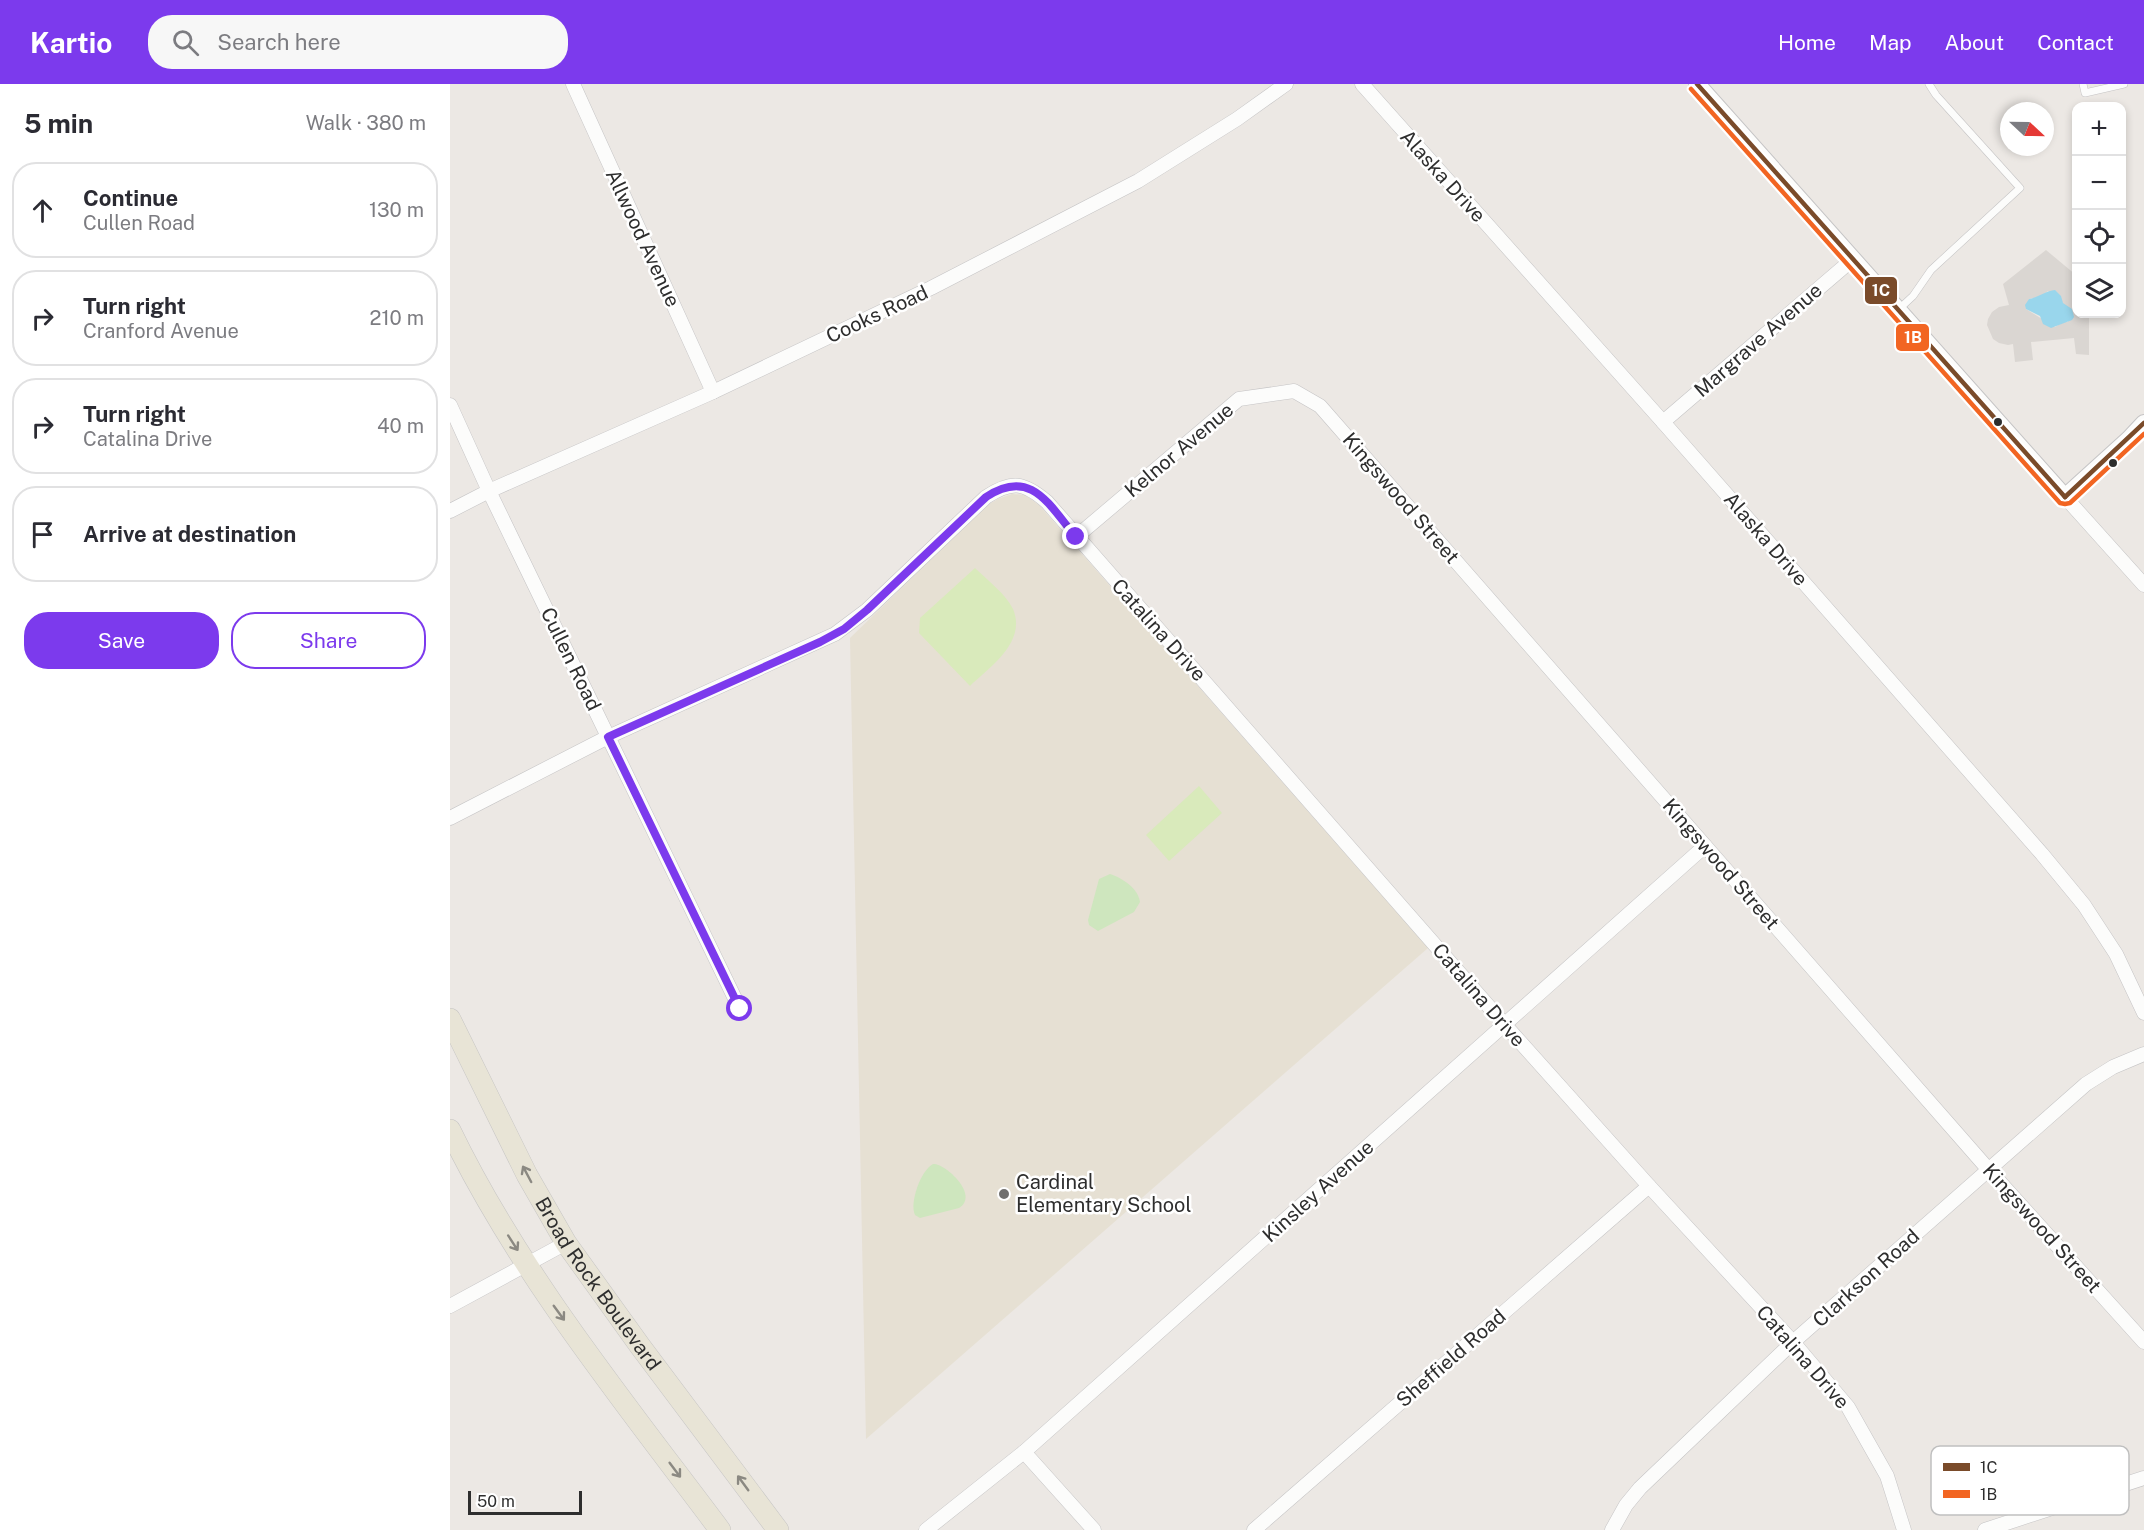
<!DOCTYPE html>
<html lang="en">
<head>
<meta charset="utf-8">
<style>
  :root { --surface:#fff; --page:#f7f7f7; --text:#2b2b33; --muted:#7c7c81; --line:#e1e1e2; --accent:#7c3aed }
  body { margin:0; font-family:"Public Sans",sans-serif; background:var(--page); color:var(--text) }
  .controls { position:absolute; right:18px; top:18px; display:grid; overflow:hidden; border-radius:12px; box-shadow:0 3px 9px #0003 }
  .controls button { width:54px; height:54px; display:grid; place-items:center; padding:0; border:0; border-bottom:2px solid var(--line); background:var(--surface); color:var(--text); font:30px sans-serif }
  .compass { position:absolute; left:1550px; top:18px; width:54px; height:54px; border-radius:50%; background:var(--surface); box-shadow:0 3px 9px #0003; rotate:112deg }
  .scale { position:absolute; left:18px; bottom:15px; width:114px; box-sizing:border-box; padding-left:6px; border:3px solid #2e2e2e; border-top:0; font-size:16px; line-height:21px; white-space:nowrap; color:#2e2e2e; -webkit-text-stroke:4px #fff; paint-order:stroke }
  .stop { position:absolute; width:18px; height:18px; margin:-14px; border:4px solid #7c3aed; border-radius:50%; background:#fff }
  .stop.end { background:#7c3aed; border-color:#fff; box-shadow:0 2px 6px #0008 }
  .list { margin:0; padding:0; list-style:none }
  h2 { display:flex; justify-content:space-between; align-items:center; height:78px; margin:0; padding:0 24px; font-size:26px }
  h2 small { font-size:20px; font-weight:400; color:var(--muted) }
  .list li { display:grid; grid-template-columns:39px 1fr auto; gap:18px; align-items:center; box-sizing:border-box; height:96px; margin:0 12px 12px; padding:0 12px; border:2px solid var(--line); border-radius:24px }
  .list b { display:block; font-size:22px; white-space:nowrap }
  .list p { margin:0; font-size:20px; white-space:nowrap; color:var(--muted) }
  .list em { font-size:20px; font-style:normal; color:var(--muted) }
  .actions { display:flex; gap:12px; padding:18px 24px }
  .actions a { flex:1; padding:14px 0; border:2px solid var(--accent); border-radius:24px; text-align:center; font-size:21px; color:var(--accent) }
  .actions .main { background:var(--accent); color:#fff }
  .icon { flex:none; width:33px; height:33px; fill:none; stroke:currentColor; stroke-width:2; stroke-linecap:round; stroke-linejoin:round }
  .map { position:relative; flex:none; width:1694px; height:1446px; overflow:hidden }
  header { display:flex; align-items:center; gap:36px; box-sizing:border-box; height:84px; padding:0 30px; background:var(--accent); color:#fff }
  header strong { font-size:28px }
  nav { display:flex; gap:33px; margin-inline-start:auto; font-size:21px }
  .search { width:420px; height:54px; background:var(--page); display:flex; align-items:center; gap:15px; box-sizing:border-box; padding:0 21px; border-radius:24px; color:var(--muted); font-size:22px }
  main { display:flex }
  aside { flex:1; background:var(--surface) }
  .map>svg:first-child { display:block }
  .education { fill:#e6e0d3 }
  .green { fill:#cee6be }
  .pitch { fill:#d9eabb }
  .plaza { fill:#dad6d2; fill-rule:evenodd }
  .water { fill:#99d6ec }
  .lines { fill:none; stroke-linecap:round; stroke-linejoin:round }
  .service-casing { stroke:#c5c4c5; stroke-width:8 }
  .minor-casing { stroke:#c5c4c5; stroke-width:15 }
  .tertiary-casing { stroke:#c5c4c5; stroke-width:18 }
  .primary-casing { stroke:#c6c5c4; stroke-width:22 }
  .service { stroke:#fcfcfb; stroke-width:7 }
  .minor { stroke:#fcfcfb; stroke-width:14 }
  .tertiary { stroke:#fcfcfb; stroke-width:16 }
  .primary { stroke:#e8e4d6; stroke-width:21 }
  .bus-1-casing { stroke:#fff; stroke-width:9 }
  .bus-2-casing { stroke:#fff; stroke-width:9 }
  .bus-1 { stroke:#7a4b2a; stroke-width:4.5 }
  .bus-2 { stroke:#f26522; stroke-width:4.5 }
  .oneway { stroke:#8b8982 }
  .route { stroke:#7c3aed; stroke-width:8 }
  .bus-dot { fill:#2e2e2e; stroke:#fff; stroke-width:2 }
  .poi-dot { fill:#706f6e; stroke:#fff; stroke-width:2 }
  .labels { text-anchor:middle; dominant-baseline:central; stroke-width:5; stroke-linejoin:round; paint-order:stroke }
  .street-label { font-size:20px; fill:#2e2e2e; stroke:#fff }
  .poi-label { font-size:20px; fill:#2e2e2e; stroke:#fff; text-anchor:start }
  .key { fill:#fff; stroke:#c0c0c0; stroke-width:1.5 }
  .key-label { font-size:16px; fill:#2e2e2e }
  .line-badge { stroke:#fff; stroke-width:2 }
  .badge-label { font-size:16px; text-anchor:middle; font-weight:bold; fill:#fff }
</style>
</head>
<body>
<header>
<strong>Kartio</strong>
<div class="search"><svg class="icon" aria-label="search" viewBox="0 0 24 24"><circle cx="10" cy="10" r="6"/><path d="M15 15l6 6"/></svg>Search here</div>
<nav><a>Home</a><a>Map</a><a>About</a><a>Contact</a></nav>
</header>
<main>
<aside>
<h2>5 min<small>Walk · 380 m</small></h2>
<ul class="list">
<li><svg class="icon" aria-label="ahead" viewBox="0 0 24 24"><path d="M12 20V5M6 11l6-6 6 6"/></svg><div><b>Continue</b><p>Cullen Road</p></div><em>130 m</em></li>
<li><svg class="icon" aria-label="right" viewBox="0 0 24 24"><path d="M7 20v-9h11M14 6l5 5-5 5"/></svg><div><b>Turn right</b><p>Cranford Avenue</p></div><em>210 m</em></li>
<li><svg class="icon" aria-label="right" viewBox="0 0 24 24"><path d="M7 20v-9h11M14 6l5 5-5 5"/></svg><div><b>Turn right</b><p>Catalina Drive</p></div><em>40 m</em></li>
<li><svg class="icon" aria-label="arrive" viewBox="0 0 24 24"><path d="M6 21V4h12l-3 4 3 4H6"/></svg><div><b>Arrive at destination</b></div></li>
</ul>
<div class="actions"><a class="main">Save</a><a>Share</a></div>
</aside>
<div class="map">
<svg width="1694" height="1446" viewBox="0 0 1694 1446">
  <rect width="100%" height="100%" fill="#ece8e4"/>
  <polygon class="education" points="562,410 575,411 589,421 978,864 416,1355 400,554 536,422 548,415"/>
  <g class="green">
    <path d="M660,790C672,794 688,804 690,818L684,828L648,847L639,841L638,836L649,795Z"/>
    <path d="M483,1080C495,1079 530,1111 509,1124L470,1134L465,1131C459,1119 471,1086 483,1080Z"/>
  </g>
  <g class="pitch">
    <path d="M525,484C537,496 556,510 563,525C577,558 540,583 520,602L469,549L470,534Z"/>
    <polygon points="749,702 772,729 719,777 696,751"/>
  </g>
  <path class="plaza" d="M1596,166L1626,191V230H1639V271L1626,270L1624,254L1581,258L1583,276L1565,278L1563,260L1558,261L1549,259L1543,255L1537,241L1538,235L1542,228L1549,223L1559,221L1553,200ZM1598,207L1613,219L1618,238H1613L1605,243L1576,225L1579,215L1590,213Z"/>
  <path class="water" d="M1605,206L1611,212L1613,219L1622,225L1624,233L1622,236L1601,244L1593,240L1590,232L1576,225L1575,221L1579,215C1589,213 1596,207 1605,206Z"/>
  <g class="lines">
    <g class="service-casing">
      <g id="service">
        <polyline points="1633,0 1635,9 1674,0"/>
        <polyline points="1449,225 1463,212 1481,186 1570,104 1486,11 1479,0"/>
      </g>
    </g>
    <g class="minor-casing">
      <g id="minor">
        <polyline points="123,0 263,308"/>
        <polyline points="912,0 1213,338 1592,770 1634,821 1666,870 1694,929"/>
        <polyline points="0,321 39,407 290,925"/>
        <polyline points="1213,338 1403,175"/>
        <polyline points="1615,413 1694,501"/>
        <polyline points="0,427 39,407 263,308 481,204 688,97 787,35 836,0"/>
        <polyline points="626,453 789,315 844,307 870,322 1538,1085 1694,1258"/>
        <path d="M0,734L158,653L385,550L417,526L536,413C562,396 574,398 597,418L1055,941L1199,1102L1343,1258L1398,1323L1437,1392L1454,1446"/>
        <polyline points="0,1222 116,1159"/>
        <polyline points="574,1368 644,1446"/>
        <polyline points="476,1446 574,1368 1255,762"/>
        <polyline points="804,1446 1199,1102"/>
        <polyline points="1162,1446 1176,1421 1190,1404 1343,1258 1636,1000 1663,983 1694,970"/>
        <polyline points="1535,1446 1694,1394"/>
      </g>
    </g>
    <g class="tertiary-casing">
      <polyline id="tertiary" points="1247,0 1615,413 1679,355 1694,339"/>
    </g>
    <g class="primary-casing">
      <g id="primary">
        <path id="s1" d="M0,935L77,1091L116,1159L190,1262L328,1446"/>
        <path d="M0,1046C69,1189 175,1319 270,1446"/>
      </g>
    </g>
    <use href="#service" class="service"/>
    <use href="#minor" class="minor"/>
    <use href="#tertiary" class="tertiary"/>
    <use href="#primary" class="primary"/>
    <g class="bus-1-casing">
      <g id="bus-1">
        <polyline points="1247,0 1615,413"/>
        <polyline points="1615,413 1694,339"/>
      </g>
    </g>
    <g class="bus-2-casing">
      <polyline id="bus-2" points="1241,5 1610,419 1615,420 1620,419 1694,350"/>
    </g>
    <use href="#bus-1" class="bus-1"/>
    <use href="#bus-2" class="bus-2"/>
  </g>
  <defs><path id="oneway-shaft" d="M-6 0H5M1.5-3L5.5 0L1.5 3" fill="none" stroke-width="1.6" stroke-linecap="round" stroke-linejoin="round" transform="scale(1.5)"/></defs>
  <g class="oneway">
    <use href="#oneway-shaft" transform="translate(77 1090) rotate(-118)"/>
    <use href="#oneway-shaft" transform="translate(63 1159) rotate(57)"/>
    <use href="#oneway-shaft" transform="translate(109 1229) rotate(54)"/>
    <use href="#oneway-shaft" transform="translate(225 1386) rotate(53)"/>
    <use href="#oneway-shaft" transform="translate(293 1399) rotate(-126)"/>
  </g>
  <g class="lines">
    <path class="route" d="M290,925L158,653L370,558L394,545L417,526L536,413C581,383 599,421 626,453"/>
  </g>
  <g class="bus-dot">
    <circle cx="1548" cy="338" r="5"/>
    <circle cx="1663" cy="379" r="5"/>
  </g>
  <circle class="poi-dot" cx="554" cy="1110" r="6"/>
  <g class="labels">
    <g class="street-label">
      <text transform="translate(993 92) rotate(48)">Alaska Drive</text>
      <text transform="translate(193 154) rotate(65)">Allwood Avenue</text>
      <text transform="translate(427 230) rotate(-25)">Cooks Road</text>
      <text transform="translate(1308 256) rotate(-41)">Margrave Avenue</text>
      <text transform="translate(729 366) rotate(-40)">Kelnor Avenue</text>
      <text transform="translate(951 414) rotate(49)">Kingswood Street</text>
      <text transform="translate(1316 455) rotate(49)">Alaska Drive</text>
      <text transform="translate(709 546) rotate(48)">Catalina Drive</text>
      <text transform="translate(121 575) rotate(64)">Cullen Road</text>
      <text transform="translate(1271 780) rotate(49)">Kingswood Street</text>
      <text transform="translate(1029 911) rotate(49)">Catalina Drive</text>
      <text transform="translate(868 1107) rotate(-42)">Kinsley Avenue</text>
      <text transform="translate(1592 1144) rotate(48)">Kingswood Street</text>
      <text transform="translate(1416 1194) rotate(-42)">Clarkson Road</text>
      <text stroke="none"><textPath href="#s1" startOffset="304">Broad Rock Boulevard</textPath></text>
      <text transform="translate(1353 1273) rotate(49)">Catalina Drive</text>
      <text transform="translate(1001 1274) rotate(-41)">Sheffield Road</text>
    </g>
    <g class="poi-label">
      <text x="566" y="1098">Cardinal<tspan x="566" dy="23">Elementary School</tspan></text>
    </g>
  </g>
  <rect x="1481" y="1362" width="198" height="69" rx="9" class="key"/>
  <rect x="1493" y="1379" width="27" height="8" fill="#7a4b2a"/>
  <rect x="1493" y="1406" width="27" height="8" fill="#f26522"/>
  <g class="key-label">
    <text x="1530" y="1389">1C</text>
    <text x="1530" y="1416">1B</text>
  </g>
  <g class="line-badge">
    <rect x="1414" y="192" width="34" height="29" rx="6" fill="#7a4b2a"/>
    <rect x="1445" y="239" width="35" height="29" rx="6" fill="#f26522"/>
  </g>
  <g class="badge-label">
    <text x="1431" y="212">1C</text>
    <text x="1463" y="259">1B</text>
  </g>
</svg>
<div class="controls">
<button>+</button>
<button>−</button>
<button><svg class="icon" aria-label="locate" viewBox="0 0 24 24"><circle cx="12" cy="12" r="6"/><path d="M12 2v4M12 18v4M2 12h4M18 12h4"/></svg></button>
<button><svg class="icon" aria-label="layers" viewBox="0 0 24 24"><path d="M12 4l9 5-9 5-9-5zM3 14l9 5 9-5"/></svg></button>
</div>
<svg class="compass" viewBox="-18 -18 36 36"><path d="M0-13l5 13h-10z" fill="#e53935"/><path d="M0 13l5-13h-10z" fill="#7c7c81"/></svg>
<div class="scale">50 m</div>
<div class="stop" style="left:290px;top:925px"></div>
<div class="stop end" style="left:626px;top:453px"></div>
</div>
</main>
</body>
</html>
